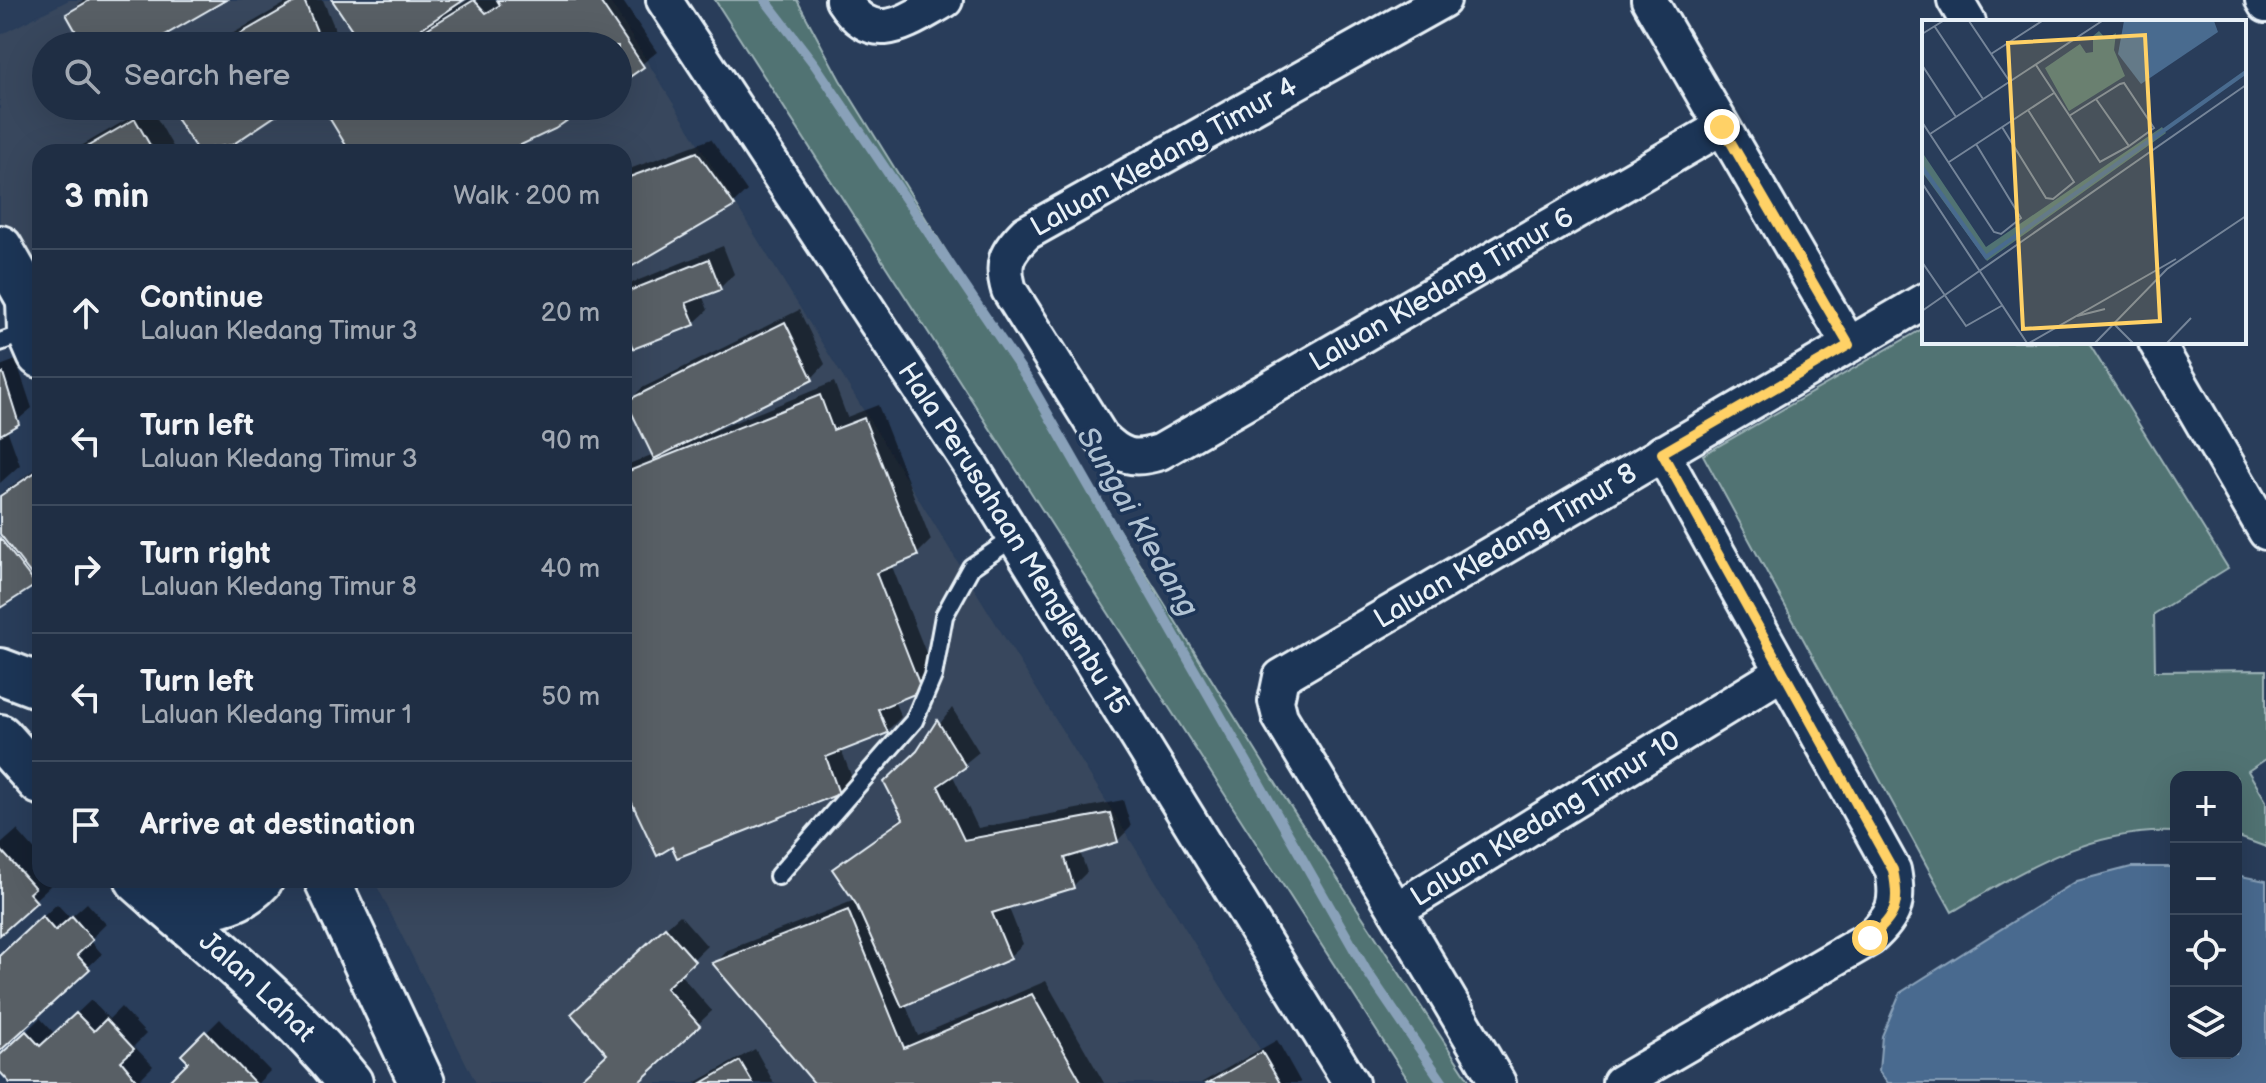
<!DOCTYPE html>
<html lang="en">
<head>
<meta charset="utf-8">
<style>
  :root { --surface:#1f2e44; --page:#2c3a4f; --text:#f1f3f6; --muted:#a1a8b2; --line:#3c4a5d }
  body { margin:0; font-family:"Balsamiq Sans",sans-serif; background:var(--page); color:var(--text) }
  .controls { position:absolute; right:24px; bottom:24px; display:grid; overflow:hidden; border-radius:16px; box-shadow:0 8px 32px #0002 }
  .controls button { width:72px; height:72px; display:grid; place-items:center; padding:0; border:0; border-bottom:2px solid var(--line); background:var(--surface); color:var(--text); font:40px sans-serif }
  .stop { position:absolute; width:24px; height:24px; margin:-18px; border:6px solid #ffd166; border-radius:50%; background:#fff }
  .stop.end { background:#ffd166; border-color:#fff; box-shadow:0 2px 8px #0008 }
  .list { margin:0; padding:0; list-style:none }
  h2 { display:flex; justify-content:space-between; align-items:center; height:104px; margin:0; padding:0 32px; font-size:34px }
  h2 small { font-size:26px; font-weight:400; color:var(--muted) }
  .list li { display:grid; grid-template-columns:52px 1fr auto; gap:24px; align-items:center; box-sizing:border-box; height:128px; padding:0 32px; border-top:2px solid var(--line) }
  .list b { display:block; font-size:30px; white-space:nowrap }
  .list p { margin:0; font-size:26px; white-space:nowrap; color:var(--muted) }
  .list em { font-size:26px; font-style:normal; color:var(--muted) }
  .icon { flex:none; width:44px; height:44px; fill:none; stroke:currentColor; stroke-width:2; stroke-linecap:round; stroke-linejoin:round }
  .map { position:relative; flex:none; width:2266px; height:1083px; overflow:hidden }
  .search { position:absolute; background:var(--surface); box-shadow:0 8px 32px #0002; left:32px; top:32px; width:600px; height:88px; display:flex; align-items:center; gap:20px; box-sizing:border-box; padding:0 28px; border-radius:44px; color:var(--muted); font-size:30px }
  .panel { position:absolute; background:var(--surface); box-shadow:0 8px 32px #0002; left:32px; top:144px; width:600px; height:744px; border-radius:24px }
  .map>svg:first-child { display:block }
  .built { fill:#37475d; fill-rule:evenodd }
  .green { fill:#517373; stroke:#9cb2b6; stroke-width:2 }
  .water { fill:#496b8f; stroke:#89a1b9; stroke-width:2 }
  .shadow { fill:#0007 }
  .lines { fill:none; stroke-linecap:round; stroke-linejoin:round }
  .stream { stroke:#89a1b9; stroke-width:10 }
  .building { fill:#595f65; stroke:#e8f1f8; stroke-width:2 }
  .lane-casing { stroke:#e8f1f8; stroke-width:22 }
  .street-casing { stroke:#e8f1f8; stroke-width:40 }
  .secondary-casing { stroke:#e8f1f8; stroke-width:50 }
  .primary-casing { stroke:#e8f1f8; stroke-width:50 }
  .lane { stroke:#1d3557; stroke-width:16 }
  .street { stroke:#1d3557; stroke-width:34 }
  .secondary { stroke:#1d3557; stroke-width:44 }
  .primary { stroke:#1d3557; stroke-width:44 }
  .route { stroke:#ffd166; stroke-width:10 }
  .labels { text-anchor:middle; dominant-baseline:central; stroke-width:7; stroke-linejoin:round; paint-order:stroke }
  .street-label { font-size:28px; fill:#e8f1f8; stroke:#1d3557 }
  .water-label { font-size:30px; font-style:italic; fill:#b0c2d3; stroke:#1d3557 }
  .inset-river { fill:none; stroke:#496b8f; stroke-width:4 }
  .inset-road { fill:none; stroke:#758599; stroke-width:2 }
  .view { fill:#ffd166; fill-opacity:0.15; stroke:#ffd166; stroke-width:4 }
  .inset-edge { fill:none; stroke:#e8f1f8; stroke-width:4 }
</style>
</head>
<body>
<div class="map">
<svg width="2266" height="1083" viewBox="0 0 2266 1083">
  <rect width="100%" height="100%" fill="#293d5a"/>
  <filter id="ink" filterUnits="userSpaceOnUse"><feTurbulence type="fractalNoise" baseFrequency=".0125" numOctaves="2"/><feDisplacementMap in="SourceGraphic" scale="16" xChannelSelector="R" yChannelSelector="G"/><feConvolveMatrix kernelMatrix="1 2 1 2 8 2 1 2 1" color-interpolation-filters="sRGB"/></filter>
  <g filter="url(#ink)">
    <path class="built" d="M69,0H609L1281,1083H476L374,880H624V152H40V288L0,221V35ZM46,46H618V106H46Z"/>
    <g class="green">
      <polygon points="715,0 797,0 840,80 1285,798 1471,1083 1410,1083"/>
      <path d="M1924,328V342H2088L2228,568L2154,614L2155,671L2266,670V759L2248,771L2266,801V847L2236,836V777H2176V832C2091,827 2022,871 1952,912L1703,455Z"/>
    </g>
    <polygon class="water" points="2131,867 2176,867 2176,1053 2236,1053 2236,875 2266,881 2266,1083 1888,1083 1879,1071 1882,1036 1900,993 2077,881"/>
    <g class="shadow">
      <polygon points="83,0 222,0 142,46 87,46 69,14"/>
      <polygon points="291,0 323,0 342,46 211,46"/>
      <polygon points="335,0 461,0 460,5 468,0 622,0 657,52 618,83 618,46 365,46"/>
      <polygon points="150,106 176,152 71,152"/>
      <polygon points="324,106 585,106 520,144 523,152 352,152"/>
      <polygon points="711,139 747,191 733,204 624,269 624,171"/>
      <polygon points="723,246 734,274 720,288 702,295 708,310 694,323 624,320 624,289 629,284"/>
      <polygon points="799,310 825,364 812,378 709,429 711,432 834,382 847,417 878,405 931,540 917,554 891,564 935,676 921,690 894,701 901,717 887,731 841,749 852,778 838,792 678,856 624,781 624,466 654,454 628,402 642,388"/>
      <polygon points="16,360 32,408 7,429 20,465 0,483 0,366"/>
      <polygon points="40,466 40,583 38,580 0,605 0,494"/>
      <polygon points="952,708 979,752 952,774 978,828 1123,800 1131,827 1117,841 1080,852 1087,872 1073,886 1008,906 1023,944 1009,957 905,1003 918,1036 1046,981 1104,1083 817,1083 715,964 728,950 855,900 835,869 904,816 921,749"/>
      <polygon points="17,830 40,856 40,880 53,883 0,932 0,845"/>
      <polygon points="87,903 106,924 90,940 102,954 0,1049 0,956 57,904 70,918"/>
      <polygon points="680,915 707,946 679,973 712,1011 635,1083 579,1083 609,1054 587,1000"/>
      <polygon points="91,1000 109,1019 121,1007 146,1034 134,1046 153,1066 136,1083 13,1083 0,1069 0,1057 40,1018 55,1034"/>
      <polygon points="220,1019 270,1071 258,1083 170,1083 191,1062 184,1055"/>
      <polygon points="1277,1040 1301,1083 1201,1083"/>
      <polygon points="755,1049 774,1083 695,1083"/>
    </g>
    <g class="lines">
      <polyline class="stream" points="765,0 815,65 1029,381 1366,970 1443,1083"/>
    </g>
    <g class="building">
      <polygon points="90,0 226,0 146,46 84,46 66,14"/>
      <polygon points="299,0 304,0 323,46 219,46"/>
      <polygon points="332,0 464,0 395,46 363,46"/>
      <polygon points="474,0 486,13 500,5 497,0 599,0 644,67 618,85 618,46 399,46"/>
      <polygon points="168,106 290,106 232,145 197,150"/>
      <polygon points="322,106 588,106 555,129 506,152 350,152"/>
      <polygon points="135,119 154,152 78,152"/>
      <polygon points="697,152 735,206 624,271 624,179"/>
      <polygon points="709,259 721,290 686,303 695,325 633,349 624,325 624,293"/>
      <polygon points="785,322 813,380 654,459 626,401"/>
      <polygon points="3,373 19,424 0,435 0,374"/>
      <polygon points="820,395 833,430 864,418 918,556 876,573 922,691 878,709 888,733 826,757 839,794 677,858 672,847 657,856 624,786 624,473"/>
      <polygon points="40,469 40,586 0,534 0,496"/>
      <polygon points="0,538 36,585 0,608"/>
      <polygon points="937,720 966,767 938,786 964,840 1110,813 1118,842 1065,858 1074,888 992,913 1011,959 902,1007 856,904 832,869 903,819 884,782 917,751"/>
      <polygon points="0,849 35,888 29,893 37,902 0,935"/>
      <polygon points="848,910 904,1048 1032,994 1082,1083 814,1083 712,963"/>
      <polygon points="42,916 55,931 72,916 93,940 77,955 90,969 0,1051 0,955"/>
      <polygon points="665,927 695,961 666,988 700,1026 638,1083 576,1083 607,1054 571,1014"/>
      <polygon points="76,1013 94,1031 106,1019 134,1049 121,1061 139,1083 10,1083 0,1072 0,1055 26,1031 40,1046"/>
      <polygon points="205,1031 255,1083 167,1083 188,1062 181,1055"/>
      <polygon points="1262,1052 1280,1083 1208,1083"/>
      <polygon points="740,1061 753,1083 702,1083"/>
    </g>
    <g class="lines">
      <g class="lane-casing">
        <g id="lane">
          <polyline points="0,342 28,332"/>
          <polyline points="778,876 914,721 933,676 944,616 971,567 1015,537"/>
        </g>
      </g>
      <g class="street-casing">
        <g id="street">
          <path id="s1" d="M664,0L969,463L1351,1083"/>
          <path d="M843,0C874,48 905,22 945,0"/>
          <path id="s2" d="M1443,0L1026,233C1006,253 1001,263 1009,290L1101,437C1121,457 1133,461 1160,452L1722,127"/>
          <polyline points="1649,0 1849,345"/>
          <polyline points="1955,0 1968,22"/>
          <polyline points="2263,0 2266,5"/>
          <polyline points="2156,342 2266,532"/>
          <path id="s3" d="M1396,910L1280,717L1276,701L1281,677L1924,301"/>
          <path id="s4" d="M1498,1083L1396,910L1783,672"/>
          <path d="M1620,1083L1870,938C1895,916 1899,902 1893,870L1662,453"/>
        </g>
      </g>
      <g class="secondary-casing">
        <g id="secondary">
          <polyline points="0,248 29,299 40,306"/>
          <polyline points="29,299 30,332 40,355"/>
        </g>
      </g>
      <g class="primary-casing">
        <g id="primary">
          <polyline points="0,671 40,686"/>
          <polyline points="0,737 40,782"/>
          <path id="s5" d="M138,880C211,945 289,1006 350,1083"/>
          <polyline points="327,880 422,1083"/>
          <path d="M158,898C196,908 232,911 260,880"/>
        </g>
      </g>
      <use href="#lane" class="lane"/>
      <use href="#street" class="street"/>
      <use href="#secondary" class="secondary"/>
      <use href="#primary" class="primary"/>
    </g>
  </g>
  <g class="lines" filter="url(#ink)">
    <path class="route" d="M1722,127L1849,345L1662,453L1893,870C1900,905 1897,915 1870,938"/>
  </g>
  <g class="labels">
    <g class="street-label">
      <text transform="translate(1164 157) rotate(-29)">Laluan Kledang Timur 4</text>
      <text stroke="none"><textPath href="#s2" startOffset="1106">Laluan Kledang Timur 6</textPath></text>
      <text stroke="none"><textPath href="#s1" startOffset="642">Hala Perusahaan Menglembu 15</textPath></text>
      <text stroke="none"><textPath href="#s3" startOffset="526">Laluan Kledang Timur 8</textPath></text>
      <text stroke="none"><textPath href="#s4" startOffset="376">Laluan Kledang Timur 10</textPath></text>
      <text stroke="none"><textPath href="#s5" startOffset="160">Jalan Lahat</textPath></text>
    </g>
    <g class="water-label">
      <text transform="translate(1137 522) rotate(60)">Sungai Kledang</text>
    </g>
  </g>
  <g transform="translate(1922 20)">
    <rect width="324" height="324" fill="#293d5a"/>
    <path d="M177,11L184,19L194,13L192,30L203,56L147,91L123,48L158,24L164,33L171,32V16ZM240,107L244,113L65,241L0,152V132L64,227Z" fill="#517373"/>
    <path d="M202,1H292L296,12L219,64L196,34Z" fill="#496b8f"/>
    <path class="inset-river" d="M0,147L64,237L324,52"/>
    <path class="inset-road" d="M47,1L88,62M13,7L61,79M0,14L21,1M69,34L120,1M0,45L34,97M114,45L178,142L207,126M147,96L174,79L198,64L202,63L232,108L207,126L174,79M0,102L72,212L79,214L99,198L54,124M80,107L124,178L131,179L152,162L106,90M8,114L180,1M27,142L132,73M0,163L105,323M0,242L44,306L81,285M0,291L324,65M155,296L183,289M193,305L211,323M107,323L254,239M173,323L245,249L324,196M245,323L269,298"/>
    <path class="view" d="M223,15L238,301L101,309L86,23Z"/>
    <rect width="324" height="324" class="inset-edge"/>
  </g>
</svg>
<div class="controls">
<button>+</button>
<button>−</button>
<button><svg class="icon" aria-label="locate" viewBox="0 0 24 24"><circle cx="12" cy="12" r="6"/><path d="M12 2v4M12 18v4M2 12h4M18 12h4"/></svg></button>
<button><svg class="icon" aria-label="layers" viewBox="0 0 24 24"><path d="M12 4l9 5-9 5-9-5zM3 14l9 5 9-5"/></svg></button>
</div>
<div class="stop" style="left:1870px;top:938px"></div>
<div class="stop end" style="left:1722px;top:127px"></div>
<div class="search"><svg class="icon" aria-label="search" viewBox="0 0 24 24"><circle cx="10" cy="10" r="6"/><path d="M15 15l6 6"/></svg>Search here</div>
<section class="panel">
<h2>3 min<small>Walk · 200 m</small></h2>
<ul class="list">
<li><svg class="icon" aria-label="ahead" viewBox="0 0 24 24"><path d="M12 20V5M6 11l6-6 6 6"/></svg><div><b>Continue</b><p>Laluan Kledang Timur 3</p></div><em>20 m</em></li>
<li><svg class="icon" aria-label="left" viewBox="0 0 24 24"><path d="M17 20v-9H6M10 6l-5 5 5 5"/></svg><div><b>Turn left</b><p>Laluan Kledang Timur 3</p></div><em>90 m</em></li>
<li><svg class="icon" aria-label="right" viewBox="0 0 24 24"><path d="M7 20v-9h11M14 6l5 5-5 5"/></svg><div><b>Turn right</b><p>Laluan Kledang Timur 8</p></div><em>40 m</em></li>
<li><svg class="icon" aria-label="left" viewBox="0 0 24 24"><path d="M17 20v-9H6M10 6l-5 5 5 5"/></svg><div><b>Turn left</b><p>Laluan Kledang Timur 1</p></div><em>50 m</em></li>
<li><svg class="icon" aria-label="arrive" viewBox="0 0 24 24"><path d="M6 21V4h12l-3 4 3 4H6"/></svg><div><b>Arrive at destination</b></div></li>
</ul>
</section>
</div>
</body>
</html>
